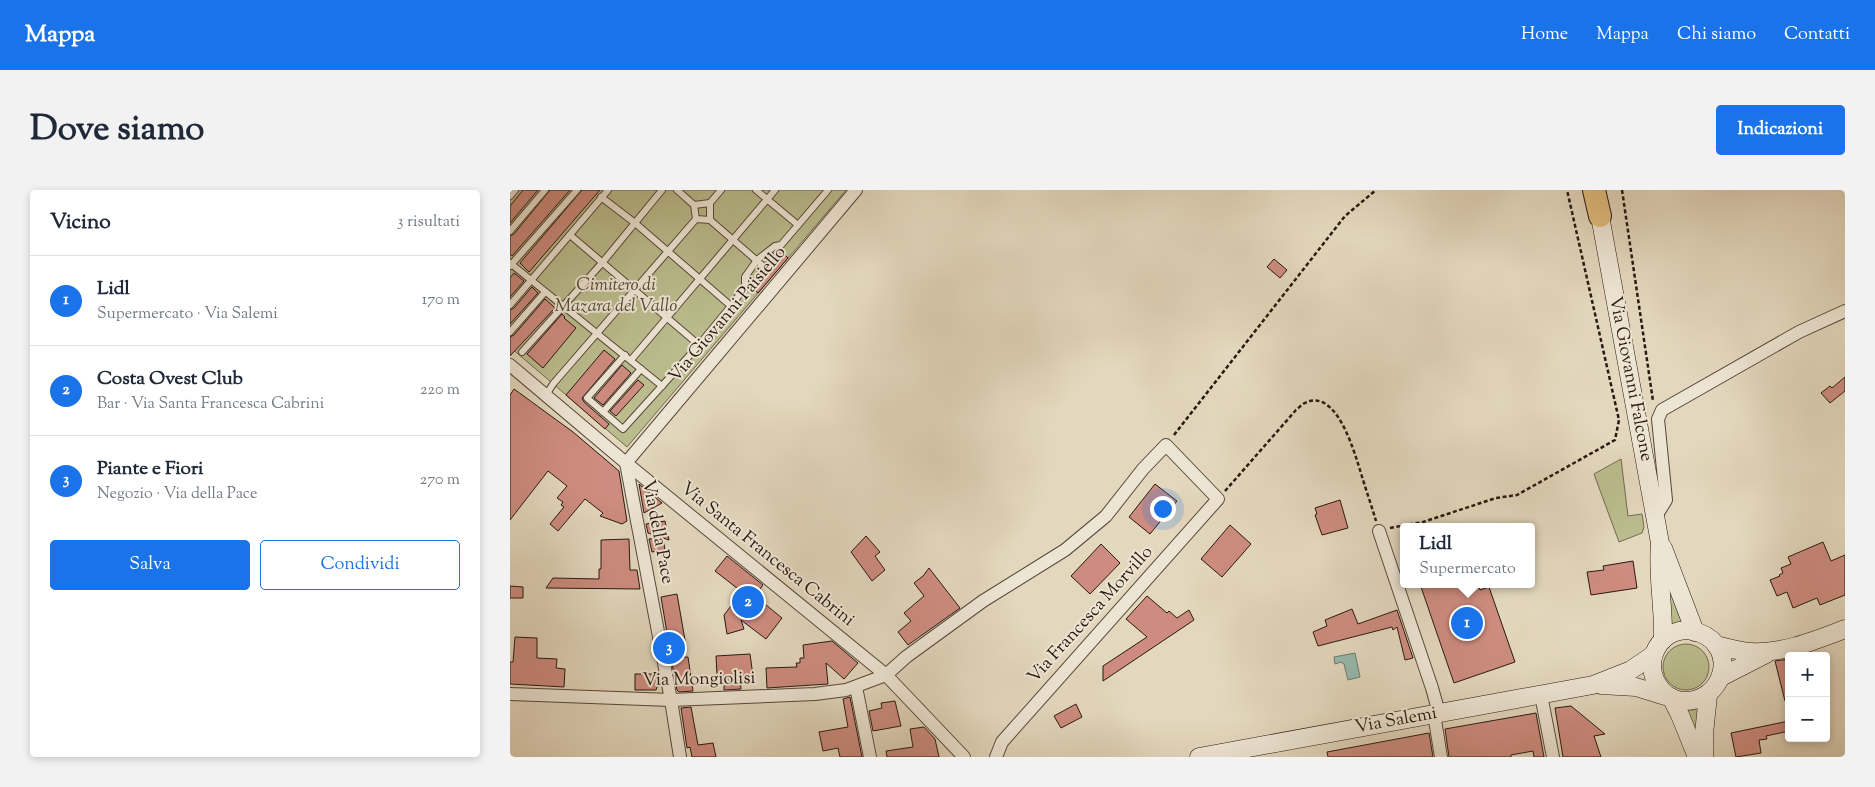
<!DOCTYPE html>
<html lang="it">
<head>
<meta charset="utf-8">
<style>
  :root { --surface:#fff; --page:#f2f2f3; --text:#1f2937; --muted:#747a83; --line:#e0e1e3; --accent:#1a73e8 }
  body { margin:0; font-family:"Sorts Mill Goudy",serif; background:var(--page); color:var(--text) }
  .controls { position:absolute; right:15px; bottom:15px; display:grid; overflow:hidden; border-radius:5px; box-shadow:0 2px 8px #0003 }
  .controls button { width:45px; height:45px; display:grid; place-items:center; padding:0; border:0; border-bottom:1px solid var(--line); background:var(--surface); color:var(--text); font:25px sans-serif }
  .you { position:absolute; left:652px; top:318px; width:18px; height:18px; margin:-12px; border:4px solid #fff; border-radius:50%; background:#1a73e8; box-shadow:0 0 0 8px #1a73e833 }
  .badge { display:grid; place-items:center; width:32px; height:32px; border-radius:50%; background:var(--accent); color:#fff; font-size:16px; font-weight:700 }
  .pin { position:absolute; translate:-50% -50%; border:2px solid #fff; box-shadow:0 1px 5px #0006 }
  .popup { position:absolute; left:890px; top:333px; width:135px; height:65px; box-sizing:border-box; display:grid; place-content:center; border-radius:5px; background:var(--surface); filter:drop-shadow(0 1px 4px #0005); font-size:16px; white-space:nowrap; color:var(--muted) }
  .popup b { font-size:19px; color:var(--text) }
  .popup::after { content:''; position:absolute; left:50%; top:100%; margin-left:-10px; border:10px solid transparent; border-top-color:var(--surface) }
  .list { margin:0; padding:0; list-style:none }
  h2 { display:flex; justify-content:space-between; align-items:center; height:65px; margin:0; padding:0 20px; font-size:21px }
  h2 small { font-size:16px; font-weight:400; color:var(--muted) }
  .list li { display:grid; grid-template-columns:32px 1fr auto; gap:15px; align-items:center; box-sizing:border-box; height:90px; padding:0 20px; border-top:1px solid var(--line) }
  .list b { display:block; font-size:19px; white-space:nowrap }
  .list p { margin:0; font-size:16px; white-space:nowrap; color:var(--muted) }
  .list em { font-size:16px; font-style:normal; color:var(--muted) }
  .actions { display:flex; gap:10px; padding:15px 20px }
  .actions a { flex:1; padding:11px 0; border:1px solid var(--accent); border-radius:5px; text-align:center; font-size:18px; color:var(--accent) }
  .actions .main { background:var(--accent); color:#fff }
  .map { position:relative; flex:none; width:1335px; height:567px; overflow:hidden; border-radius:5px }
  header { display:flex; align-items:center; gap:30px; box-sizing:border-box; height:70px; padding:0 25px; background:var(--accent); color:#fff }
  header strong { font-size:24px }
  nav { display:flex; gap:28px; margin-inline-start:auto; font-size:18px }
  .intro { display:flex; align-items:center; justify-content:space-between; box-sizing:border-box; height:120px; padding:0 30px }
  h1 { margin:0; font-size:35px }
  .button { padding:12px 22px; border-radius:5px; background:var(--accent); color:#fff; font-size:18px; font-weight:700 }
  main { display:flex; gap:30px; padding:0 30px }
  aside { flex:1; background:var(--surface); border-radius:5px; box-shadow:0 2px 8px #0003 }
  .map>svg:first-child { display:block }
  .green { fill:#babc8d; stroke:#726a4f }
  .water { fill:#96baae; stroke:#6a7a6f }
  .building { fill:#cd8c7f; stroke:#291911 }
  .lines { fill:none; stroke-linecap:round; stroke-linejoin:round }
  .lane-casing { stroke:#58483c; stroke-width:8 }
  .street-casing { stroke:#58483c; stroke-width:14 }
  .secondary-casing { stroke:#291911; stroke-width:19 }
  .highway-casing { stroke:#291911; stroke-width:24 }
  .path { stroke:#291911; stroke-width:2.5; stroke-dasharray:4 2.5; stroke-linecap:butt }
  .lane { stroke:#ede5d4; stroke-width:6 }
  .street { stroke:#ede5d4; stroke-width:12 }
  .secondary { stroke:#ede5d4; stroke-width:18 }
  .highway { stroke:#e2bc7e; stroke-width:22 }
  .labels { text-anchor:middle; dominant-baseline:central; stroke-width:4; stroke-linejoin:round; paint-order:stroke }
  .park-label { font-size:18px; font-style:italic; fill:#544a36; stroke:#ede5d4 }
  .street-label { font-size:18px; fill:#291911; stroke:#ede5d4 }
</style>
</head>
<body>
<header>
<strong>Mappa</strong>
<nav><a>Home</a><a>Mappa</a><a>Chi siamo</a><a>Contatti</a></nav>
</header>
<div class="intro"><h1>Dove siamo</h1><a class="button">Indicazioni</a></div>
<main>
<aside>
<h2>Vicino<small>3 risultati</small></h2>
<ul class="list">
<li><span class="badge">1</span><div><b>Lidl</b><p>Supermercato · Via Salemi</p></div><em>170 m</em></li>
<li><span class="badge">2</span><div><b>Costa Ovest Club</b><p>Bar · Via Santa Francesca Cabrini</p></div><em>220 m</em></li>
<li><span class="badge">3</span><div><b>Piante e Fiori</b><p>Negozio · Via della Pace</p></div><em>270 m</em></li>
</ul>
<div class="actions"><a class="main">Salva</a><a>Condividi</a></div>
</aside>
<div class="map">
<svg width="1335" height="567" viewBox="0 0 1335 567">
  <rect width="100%" height="100%" fill="#e3d7bd"/>
  <filter id="stains"><feTurbulence type="fractalNoise" baseFrequency=".004" numOctaves="4"/><feColorMatrix values="0 0 0 0 .2 0 0 0 0 .09 0 0 0 0 .02 0 0 0 .5 -.17"/></filter>
  <radialGradient id="worn" r=".72"><stop offset=".6" stop-color="#630" stop-opacity="0"/><stop offset="1" stop-color="#630" stop-opacity=".3"/></radialGradient>
  <g class="green">
    <polygon points="0,0 336,0 117,257 0,157"/>
    <polygon points="1111,269 1118,326 1132,324 1134,337 1132,343 1109,352 1084,284"/>
    <polygon points="1156,376 1174,435 1161,437"/>
    <circle cx="1176" cy="477" r="23"/>
    <polygon points="1190,516 1188,547 1175,518"/>
  </g>
  <polygon class="water" points="845,463 850,487 838,490 834,474 831,472 825,474 824,467"/>
  <g class="building">
    <polygon points="13,0 28,0 0,33 0,16"/>
    <polygon points="40,0 60,0 2,66 0,64 0,46 4,44"/>
    <polygon points="72,0 90,0 19,82 10,73"/>
    <polygon points="270,60 278,68 248,103 240,96 240,92 250,80 256,80 258,76 256,72 265,62"/>
    <polygon points="764,69 777,80 770,88 757,77"/>
    <polygon points="4,83 14,91 0,107 0,88"/>
    <polygon points="22,97 28,103 0,134 0,120 4,118"/>
    <polygon points="35,109 45,118 0,166 0,147 4,145"/>
    <polygon points="52,124 55,127 54,128 66,138 33,178 17,164"/>
    <polygon points="94,160 105,169 72,208 74,212 99,234 95,239 56,205"/>
    <polygon points="112,175 121,183 93,215 84,208"/>
    <polygon points="1335,187 1335,201 1320,213 1311,203 1320,196 1322,198"/>
    <polygon points="128,190 134,195 106,226 100,221"/>
    <polygon points="4,199 63,242 109,281 117,331 112,334 90,326 93,323 75,309 48,341 40,334 54,317 51,315 53,312 47,308 57,296 38,281 0,330 0,205"/>
    <polygon points="129,294 152,313 134,323"/>
    <polygon points="645,294 667,311 640,344 619,327"/>
    <polygon points="830,310 838,338 812,345 805,325 807,324 805,318"/>
    <polygon points="155,331 159,350 138,343 136,334"/>
    <polygon points="720,335 741,354 712,387 691,369"/>
    <polygon points="356,346 370,362 365,366 375,380 362,391 341,362"/>
    <polygon points="153,348 155,360 142,362 139,349"/>
    <polygon points="119,349 120,380 127,380 130,399 36,398 43,388 89,389 89,379 91,379 91,350"/>
    <polygon points="1313,352 1321,371 1335,365 1335,405 1310,415 1307,408 1283,418 1277,402 1267,406 1260,390 1270,386 1269,385 1273,383 1271,378 1281,374 1278,367"/>
    <polygon points="591,354 610,373 580,404 561,386"/>
    <polygon points="217,366 253,395 245,406 272,428 256,449 231,430 234,439 217,444 214,425 232,402 205,381"/>
    <polygon points="1123,371 1127,398 1081,405 1077,382 1094,380 1093,376"/>
    <polygon points="419,378 450,418 398,455 388,442 401,431 394,423 414,406 404,393 413,386"/>
    <polygon points="910,394 968,394 970,400 979,397 1005,472 944,493"/>
    <polygon points="0,396 13,397 13,408 0,408"/>
    <polygon points="167,404 176,456 160,461 151,407"/>
    <polygon points="637,406 657,423 659,421 667,428 679,420 684,430 593,491 593,476 637,447 616,429"/>
    <polygon points="842,419 848,434 887,420 903,468 895,470 887,437 883,440 882,437 808,456 803,442 817,436 815,430"/>
    <polygon points="5,447 27,448 27,468 47,469 46,478 55,479 54,497 0,494 0,472 3,472"/>
    <polygon points="322,451 348,473 334,489 316,473 318,494 257,498 256,478 287,477 286,473 290,473 290,468 294,468 293,455"/>
    <polygon points="240,464 243,486 230,486 231,499 214,500 214,486 207,485 206,466"/>
    <polygon points="178,467 183,501 169,502 167,500 161,468"/>
    <polygon points="1279,469 1279,510 1275,511 1265,471"/>
    <polygon points="125,484 148,484 149,492 146,500 125,500"/>
    <polygon points="340,507 352,567 330,567 328,558 313,561 309,542 338,537 333,509"/>
    <polygon points="385,511 391,536 363,541 359,521 372,518 371,513"/>
    <polygon points="566,514 572,527 551,538 544,526"/>
    <polygon points="1061,516 1095,544 1084,546 1091,567 1053,567 1045,518"/>
    <polygon points="181,517 188,555 203,553 206,567 182,567 180,557 177,558 171,518"/>
    <polygon points="1026,523 1034,567 1024,567 1023,561 1001,565 1001,567 939,567 935,539"/>
    <polygon points="1279,531 1279,541 1256,546 1257,549 1249,550 1251,563 1226,567 1221,543"/>
    <polygon points="414,537 425,549 429,567 377,567 376,561 403,557 400,539"/>
    <polygon points="919,543 923,567 818,567 817,562"/>
  </g>
  <g class="lines">
    <g class="lane-casing">
      <g id="lane">
        <polyline points="167,0 184,15"/>
        <polyline points="246,0 288,35"/>
        <polyline points="0,6 5,0"/>
        <polyline points="91,7 125,33 221,116"/>
        <polyline points="200,13 211,0"/>
        <polyline points="200,30 200,13 184,15 186,29 200,30 253,76"/>
        <polyline points="0,41 35,0"/>
        <polyline points="60,45 189,155"/>
        <polyline points="0,73 152,196"/>
        <polyline points="0,76 67,0"/>
        <polyline points="0,115 98,0"/>
        <polyline points="0,142 35,102"/>
        <polyline points="12,162 92,73 152,0"/>
        <polyline points="115,165 77,208 113,239 189,155 221,116 235,97 235,87 247,70 265,56 271,55 318,0"/>
        <polyline points="121,170 265,0"/>
        <polyline points="36,205 43,194 186,29"/>
        <polyline points="93,222 131,179"/>
      </g>
    </g>
    <g class="street-casing">
      <g id="street">
        <polyline points="346,0 116,273 376,485 454,567"/>
        <polyline points="0,175 116,273 161,510 170,567"/>
        <polyline points="1146,326 1156,310 1148,229 1152,220 1289,142 1335,121"/>
        <polyline points="869,341 922,498 929,523"/>
        <polyline points="346,497 360,567"/>
        <polyline points="0,504 161,510 305,504 336,500 376,485 396,467 473,411 555,360 596,326 633,279 656,255 708,309 492,552 486,567"/>
        <polyline points="1031,505 1043,567"/>
        <polyline points="924,524 931,567"/>
      </g>
    </g>
    <g class="secondary-casing">
      <g id="secondary">
        <path d="M1090,26L1150,353C1147,385 1154,417 1153,450"/>
        <polyline points="1153,358 1185,442"/>
        <path d="M1206,455C1218,458 1229,461 1241,462C1272,464 1306,450 1335,439"/>
        <polyline points="1211,487 1256,464"/>
        <path d="M1091,495L1126,497L1171,511C1214,514 1229,458 1190,443C1151,428 1123,479 1158,506"/>
        <polyline points="1161,507 1170,525 1187,567"/>
        <polyline points="689,567 1083,495 1121,480 1143,465"/>
        <polyline points="1194,567 1194,544 1198,505"/>
      </g>
    </g>
    <g class="highway-casing">
      <polyline id="highway" points="1084,0 1090,26"/>
    </g>
    <g class="path">
      <polyline points="1112,0 1143,211"/>
      <polyline points="664,245 835,26 866,0"/>
      <path d="M715,301L786,220C789,218 792,214 795,213C826,197 844,261 850,280C855,297 861,314 866,331"/>
      <polyline points="880,338 913,332 986,308 1007,305 1105,250 1109,230 1057,0"/>
    </g>
    <use href="#lane" class="lane"/>
    <use href="#street" class="street"/>
    <use href="#secondary" class="secondary"/>
    <use href="#highway" class="highway"/>
  </g>
  <g class="labels">
    <g class="park-label">
      <text x="106" y="96">Cimitero di<tspan x="106" dy="21">Mazara del Vallo</tspan></text>
    </g>
    <g class="street-label">
      <text transform="translate(218 125) rotate(-50)">Via Giovanni Paisiello</text>
      <text transform="translate(1120 189) rotate(79)">Via Giovanni Falcone</text>
      <text transform="translate(147 342) rotate(79)">Via della Pace</text>
      <text transform="translate(257 365) rotate(39)">Via Santa Francesca Cabrini</text>
      <text transform="translate(581 425) rotate(-48)">Via Francesca Morvillo</text>
      <text transform="translate(189 490) rotate(-1)">Via Mongiolisi</text>
      <text transform="translate(886 531) rotate(-10)">Via Salemi</text>
    </g>
  </g>
  <rect width="100%" height="100%" filter="url(#stains)"/>
  <rect width="100%" height="100%" fill="url(#worn)"/>
</svg>
<div class="controls">
<button>+</button>
<button>−</button>
</div>
<div class="you"></div>
<div class="pin badge" style="left:957px;top:433px">1</div>
<div class="popup"><b>Lidl</b>Supermercato</div>
<div class="pin badge" style="left:238px;top:412px">2</div>
<div class="pin badge" style="left:159px;top:458px">3</div>
</div>
</main>
</body>
</html>
